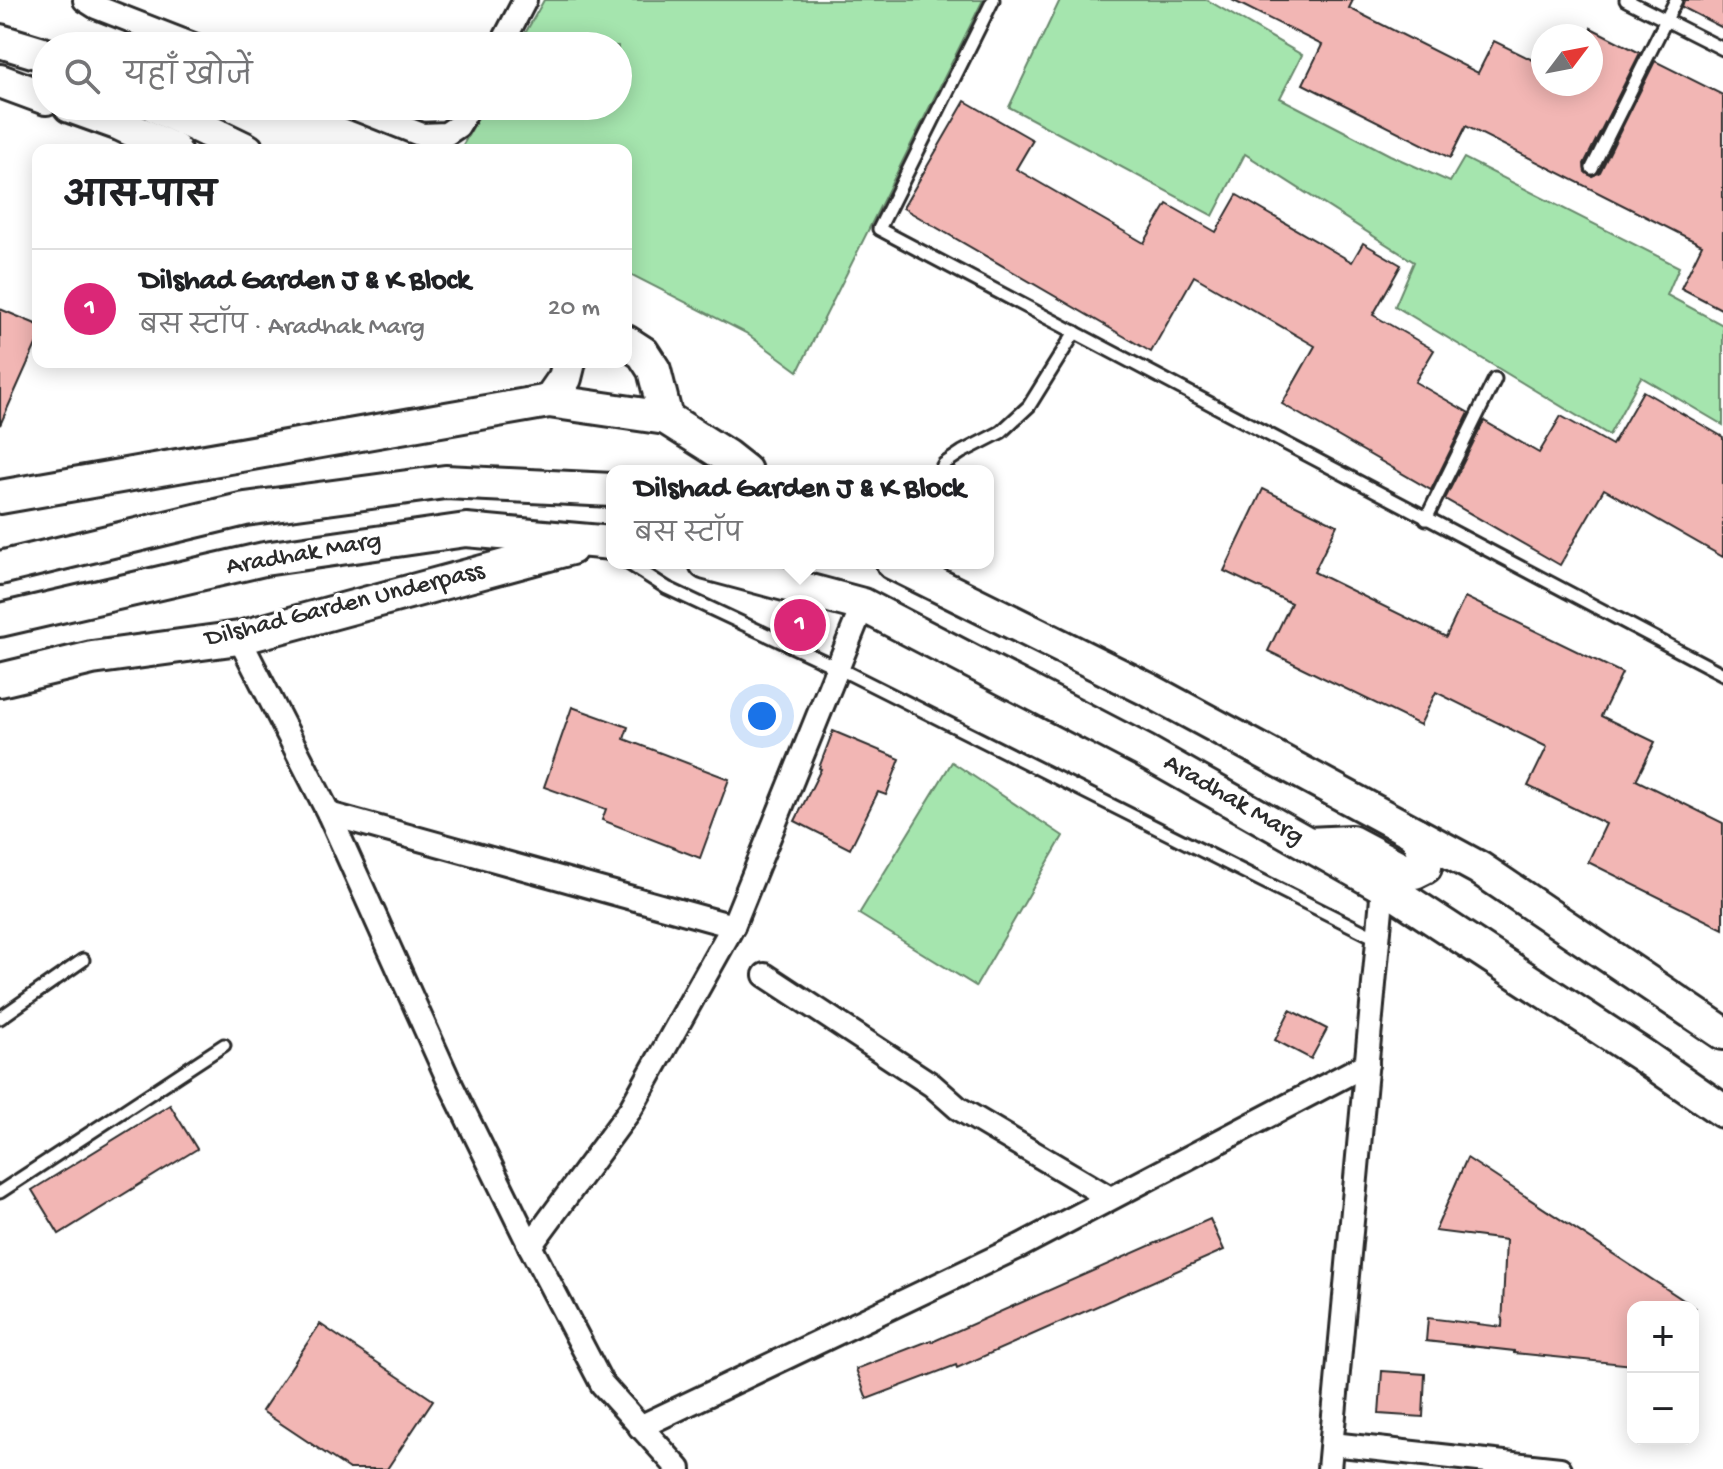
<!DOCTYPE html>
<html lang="hi">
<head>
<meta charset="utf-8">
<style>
  :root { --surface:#fff; --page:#f6f6f6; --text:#202124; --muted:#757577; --line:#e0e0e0; --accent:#db2777 }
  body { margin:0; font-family:"Gochi Hand","Playpen Sans Deva",sans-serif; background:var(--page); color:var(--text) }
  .controls { position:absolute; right:24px; bottom:24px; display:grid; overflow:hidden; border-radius:16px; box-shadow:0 4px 20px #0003 }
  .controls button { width:72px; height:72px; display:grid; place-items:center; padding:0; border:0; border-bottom:2px solid var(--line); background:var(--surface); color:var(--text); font:40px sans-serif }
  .compass { position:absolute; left:1531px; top:24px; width:72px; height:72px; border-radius:50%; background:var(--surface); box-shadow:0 4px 20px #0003; rotate:58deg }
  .you { position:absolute; left:762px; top:716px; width:28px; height:28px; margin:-20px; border:6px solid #fff; border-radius:50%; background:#1a73e8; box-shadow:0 0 0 12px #1a73e833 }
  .badge { display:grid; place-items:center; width:52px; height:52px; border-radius:50%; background:var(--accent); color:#fff; font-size:26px; font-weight:700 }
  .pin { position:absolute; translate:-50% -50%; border:4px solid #fff; box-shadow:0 2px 8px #0006 }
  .popup { position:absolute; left:606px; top:465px; width:388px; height:104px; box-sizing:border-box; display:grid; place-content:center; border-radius:16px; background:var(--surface); filter:drop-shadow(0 2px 6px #0005); font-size:26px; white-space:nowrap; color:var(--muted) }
  .popup b { font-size:30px; color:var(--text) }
  .popup::after { content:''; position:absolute; left:50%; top:100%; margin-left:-16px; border:16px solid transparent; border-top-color:var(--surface) }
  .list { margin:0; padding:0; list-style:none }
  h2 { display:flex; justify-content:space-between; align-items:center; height:104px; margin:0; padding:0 32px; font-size:34px }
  h2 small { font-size:26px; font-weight:400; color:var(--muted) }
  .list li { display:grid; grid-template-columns:52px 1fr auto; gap:24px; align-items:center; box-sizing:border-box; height:120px; padding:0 32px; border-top:2px solid var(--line) }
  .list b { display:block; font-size:30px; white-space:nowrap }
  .list p { margin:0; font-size:26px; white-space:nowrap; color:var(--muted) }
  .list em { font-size:26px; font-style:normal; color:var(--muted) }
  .icon { flex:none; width:44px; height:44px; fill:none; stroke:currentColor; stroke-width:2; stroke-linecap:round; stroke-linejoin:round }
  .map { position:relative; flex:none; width:1723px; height:1469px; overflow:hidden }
  .search { position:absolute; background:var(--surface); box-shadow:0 4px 20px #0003; left:32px; top:32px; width:600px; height:88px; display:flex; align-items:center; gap:20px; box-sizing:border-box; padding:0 28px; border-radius:44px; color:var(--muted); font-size:30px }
  .panel { position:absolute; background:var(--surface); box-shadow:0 4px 20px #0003; left:32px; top:144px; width:600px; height:224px; border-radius:16px }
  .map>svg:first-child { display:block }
  .green { fill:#a5e5ae; stroke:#68886c; stroke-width:2 }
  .building { fill:#f2b6b4; stroke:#2b2b2b; stroke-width:2 }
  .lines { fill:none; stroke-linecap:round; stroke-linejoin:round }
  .lane-casing { stroke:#2b2b2b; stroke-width:17 }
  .street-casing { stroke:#2b2b2b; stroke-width:28 }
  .secondary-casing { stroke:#2b2b2b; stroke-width:38 }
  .lane { stroke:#fff; stroke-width:11 }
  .street { stroke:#fff; stroke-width:22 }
  .secondary { stroke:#fff; stroke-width:32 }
  .labels { text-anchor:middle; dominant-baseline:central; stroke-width:8; stroke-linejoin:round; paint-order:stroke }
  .street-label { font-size:26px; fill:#2b2b2b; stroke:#fff }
</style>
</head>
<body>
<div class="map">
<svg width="1723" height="1469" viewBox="0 0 1723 1469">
  <rect width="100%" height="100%" fill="#fff"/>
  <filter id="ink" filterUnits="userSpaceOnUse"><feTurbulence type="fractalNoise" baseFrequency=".0125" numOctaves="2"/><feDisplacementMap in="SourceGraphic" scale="16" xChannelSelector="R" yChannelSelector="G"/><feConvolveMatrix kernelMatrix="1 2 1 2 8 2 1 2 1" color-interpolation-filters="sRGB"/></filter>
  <g filter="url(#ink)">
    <g class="green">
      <polygon points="544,0 983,0 798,371 746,333 626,272 626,150 460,150 485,106 618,106 618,46 518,46"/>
      <polygon points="1060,0 1207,0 1302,55 1280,98 1390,155 1450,182 1464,158 1679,267 1667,295 1723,325 1723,425 1641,377 1609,435 1395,306 1414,262 1245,154 1213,216 1009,107"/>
      <polygon points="952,762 1063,836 976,986 859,914"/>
    </g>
    <g class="building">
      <polygon points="1232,0 1353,0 1349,8 1478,73 1494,41 1543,65 1543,84 1591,84 1591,28 1640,53 1584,164 1585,172 1592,176 1600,172 1655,61 1723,95 1723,310 1681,288 1702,245 1466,126 1450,158 1303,84 1322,45"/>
      <polygon points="1684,0 1723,0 1723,28 1682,7"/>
      <polygon points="965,101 1033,140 1016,169 1144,243 1167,204 1216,232 1237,195 1352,262 1363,243 1401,265 1373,315 1434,350 1415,382 1469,413 1431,490 1282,404 1315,346 1194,276 1151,352 903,208"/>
      <polygon points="0,309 38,325 38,340 0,425"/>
      <polygon points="1643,391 1723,437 1723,557 1604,489 1560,565 1445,499 1484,421 1539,453 1561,416 1612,445"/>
      <polygon points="1263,489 1337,525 1314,572 1446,637 1465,597 1622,673 1601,716 1655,742 1636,780 1723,823 1723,929 1588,862 1606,824 1528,786 1547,747 1436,692 1420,725 1268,651 1291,603 1224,571"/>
      <polygon points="572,707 628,727 624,739 729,779 700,858 602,820 606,809 544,787"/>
      <polygon points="833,731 900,759 886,795 878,792 850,849 795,821 821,769 819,768"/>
      <polygon points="1290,1010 1327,1029 1311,1059 1275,1040"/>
      <polygon points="170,1105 197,1149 59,1234 32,1190"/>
      <polygon points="1467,1158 1694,1307 1633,1307 1633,1365 1514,1353 1514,1351 1426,1341 1428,1318 1502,1327 1506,1240 1435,1231"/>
      <polygon points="1210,1219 1224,1250 957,1368 956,1365 867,1399 856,1369 931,1340 932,1342"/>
      <polygon points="320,1324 433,1400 387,1469 349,1469 262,1411"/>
      <polygon points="1382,1371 1425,1374 1423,1417 1379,1414"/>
    </g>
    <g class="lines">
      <g class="lane-casing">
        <g id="lane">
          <polyline points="993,0 879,229 1723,674"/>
          <polyline points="1626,0 1723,49"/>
          <polyline points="1592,168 1676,0"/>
          <polyline points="940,471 944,464 962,452 1001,432 1029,406 1075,332"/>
          <polyline points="1426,519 1495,379"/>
          <polyline points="628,563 667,588 838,668 1378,939"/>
          <polyline points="0,1018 83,960"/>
          <polyline points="0,1192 224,1045"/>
        </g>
      </g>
      <g class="street-casing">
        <g id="street">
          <polyline points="85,0 96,7 196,46"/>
          <polyline points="501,46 525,0"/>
          <polyline points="349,106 422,135 446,134 458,126 470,106"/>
          <polyline points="239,638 329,814 449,1081 530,1246 602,1384 679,1469"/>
          <polyline points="329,814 733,926"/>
          <polyline points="765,975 932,1085 958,1108 1110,1198"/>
          <polyline points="530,1246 630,1110 733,926 863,605"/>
          <polyline points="640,1427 1020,1246 1367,1064"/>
          <polyline points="1332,1444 1560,1469"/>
          <polyline points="1329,1469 1383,887"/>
        </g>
      </g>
      <g class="secondary-casing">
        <g id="secondary">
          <polyline points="0,41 46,55"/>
          <polyline points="0,81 46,98"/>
          <polyline points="70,106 120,124 174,150"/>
          <polyline points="156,106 247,150"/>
          <polyline points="626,342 643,353 654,370 666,418"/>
          <polyline points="549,401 565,378 569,362"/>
          <polyline points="0,497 549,401 666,418 726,456 745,471"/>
          <polyline points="706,563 863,605 1144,751 1393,892 1642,1055 1723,1111"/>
          <polyline points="893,563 1151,691 1479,868 1723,1033"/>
          <polyline points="0,568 245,509 445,482 612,490"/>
          <polyline points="0,620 264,559 466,530 612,543"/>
          <polyline points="0,680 92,658 239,638 571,548"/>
          <polyline points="1308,844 1351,842 1398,867 1415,872 1425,867 1426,858 1416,834"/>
        </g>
      </g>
      <use href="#lane" class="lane"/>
      <use href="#street" class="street"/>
      <use href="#secondary" class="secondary"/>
    </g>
  </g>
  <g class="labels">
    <g class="street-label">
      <text transform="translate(304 555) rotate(-10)">Aradhak Marg</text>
      <text transform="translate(345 606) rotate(-14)">Dilshad Garden Underpass</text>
      <text transform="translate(1233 801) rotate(30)">Aradhak Marg</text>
    </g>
  </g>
</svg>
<div class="controls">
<button>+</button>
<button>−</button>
</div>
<svg class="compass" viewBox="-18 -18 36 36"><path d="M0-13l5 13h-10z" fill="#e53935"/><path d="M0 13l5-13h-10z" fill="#757577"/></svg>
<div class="you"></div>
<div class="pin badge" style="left:800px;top:625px">1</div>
<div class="popup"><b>Dilshad Garden J &amp; K Block</b>बस स्टॉप</div>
<div class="search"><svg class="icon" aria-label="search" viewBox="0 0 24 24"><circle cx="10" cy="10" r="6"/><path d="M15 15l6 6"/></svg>यहाँ खोजें</div>
<section class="panel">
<h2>आस-पास<small></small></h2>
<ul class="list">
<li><span class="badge">1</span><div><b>Dilshad Garden J &amp; K Block</b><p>बस स्टॉप · Aradhak Marg</p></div><em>20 m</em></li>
</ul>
</section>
</div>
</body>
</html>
